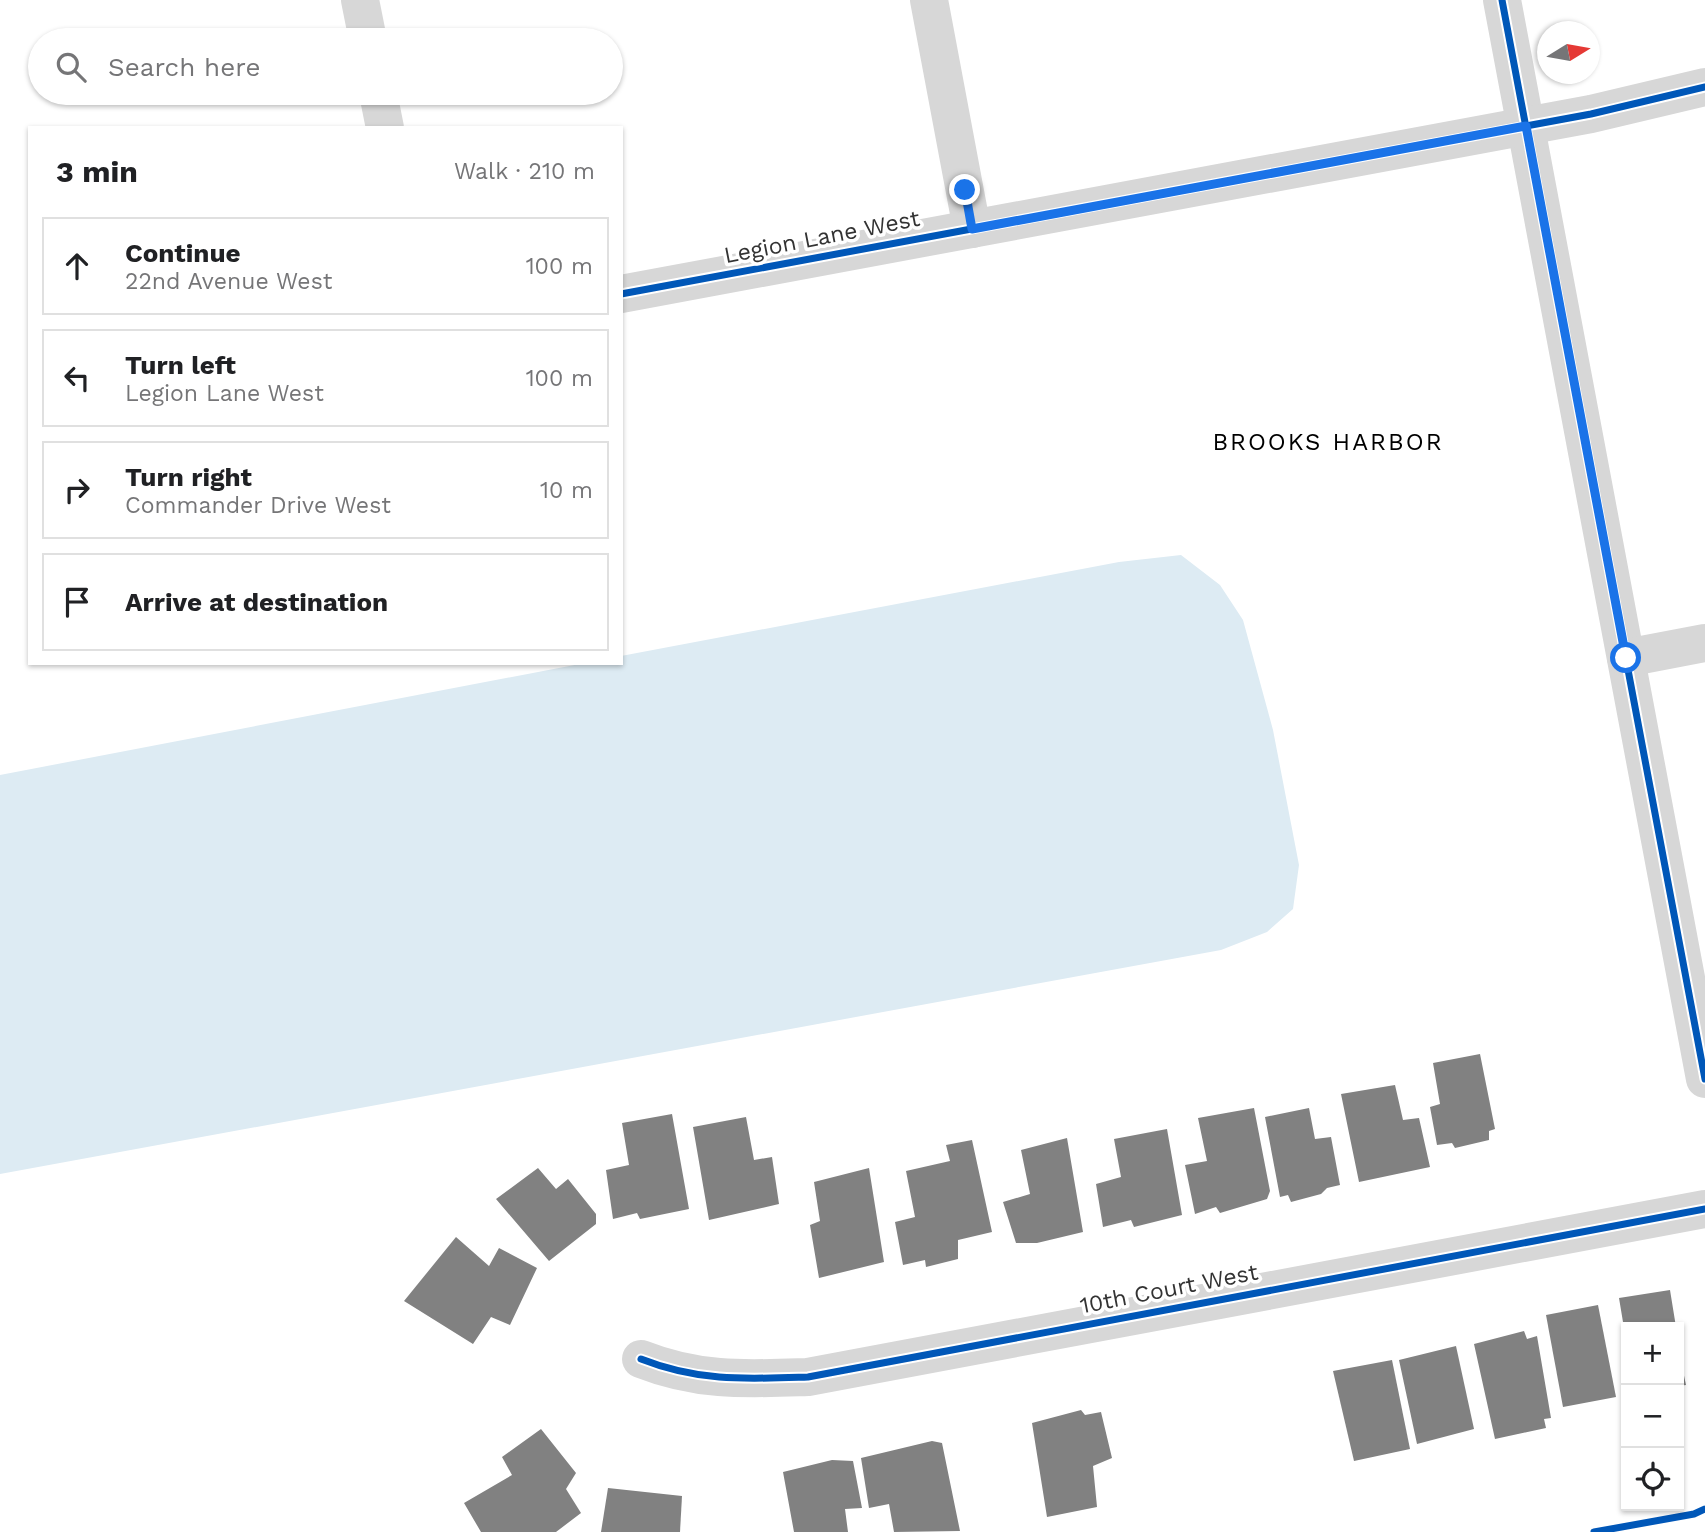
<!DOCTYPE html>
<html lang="en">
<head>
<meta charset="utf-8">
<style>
  :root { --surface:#fff; --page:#f2f2f2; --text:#202124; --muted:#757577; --line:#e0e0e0 }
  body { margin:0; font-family:"Work Sans",sans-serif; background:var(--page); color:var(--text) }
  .controls { position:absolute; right:21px; bottom:21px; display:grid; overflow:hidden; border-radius:0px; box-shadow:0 2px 5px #0004 }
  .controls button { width:63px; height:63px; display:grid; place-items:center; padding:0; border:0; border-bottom:2px solid var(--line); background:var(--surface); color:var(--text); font:35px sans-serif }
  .compass { position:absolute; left:1537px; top:21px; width:63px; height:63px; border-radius:50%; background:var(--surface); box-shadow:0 2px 5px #0004; rotate:79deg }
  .stop { position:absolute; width:21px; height:21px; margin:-16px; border:5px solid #1a73e8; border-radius:50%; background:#fff }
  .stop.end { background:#1a73e8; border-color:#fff; box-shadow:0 2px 7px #0008 }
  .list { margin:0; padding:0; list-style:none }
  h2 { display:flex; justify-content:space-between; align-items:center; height:91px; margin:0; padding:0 28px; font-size:30px }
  h2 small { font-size:23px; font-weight:400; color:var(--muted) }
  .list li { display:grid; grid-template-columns:46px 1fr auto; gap:21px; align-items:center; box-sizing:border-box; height:98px; margin:0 14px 14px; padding:0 14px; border:2px solid var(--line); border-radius:0px }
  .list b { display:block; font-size:26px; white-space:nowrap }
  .list p { margin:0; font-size:23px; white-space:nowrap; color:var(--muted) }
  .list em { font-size:23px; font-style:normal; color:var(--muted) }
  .icon { flex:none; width:38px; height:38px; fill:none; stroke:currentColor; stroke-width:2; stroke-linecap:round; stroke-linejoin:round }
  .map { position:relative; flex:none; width:1705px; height:1532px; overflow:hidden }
  .search { position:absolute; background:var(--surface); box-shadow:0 2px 5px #0004; left:28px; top:28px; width:595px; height:77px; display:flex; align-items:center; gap:18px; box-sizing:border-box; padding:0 24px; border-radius:38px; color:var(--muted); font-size:26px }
  .panel { position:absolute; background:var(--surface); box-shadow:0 2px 5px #0004; left:28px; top:126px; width:595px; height:539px; border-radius:0px }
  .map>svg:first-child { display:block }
  .water { fill:#ddebf3 }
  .building { fill:#818181 }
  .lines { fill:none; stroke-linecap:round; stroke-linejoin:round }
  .minor { stroke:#d7d7d7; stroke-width:38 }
  .cycleway-casing { stroke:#fff; stroke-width:11 }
  .cycleway { stroke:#0057b8; stroke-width:7 }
  .route { stroke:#1a73e8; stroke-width:9 }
  .labels { text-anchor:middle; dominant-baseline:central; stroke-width:7; stroke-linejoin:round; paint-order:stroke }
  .street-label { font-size:23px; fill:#333; stroke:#fff }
  .neighbourhood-label { font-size:24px; letter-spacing:2px; fill:#000; stroke:#fff }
</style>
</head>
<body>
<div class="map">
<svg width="1705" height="1532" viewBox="0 0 1705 1532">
  <rect width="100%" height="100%" fill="#fff"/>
  <polygon class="water" points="1181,555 1220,585 1243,620 1273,730 1299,865 1293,909 1267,932 1221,950 0,1174 0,775 585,663 621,663 621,656 1119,562"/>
  <g class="building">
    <polygon points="1480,1054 1495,1129 1489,1131 1489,1140 1455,1148 1452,1143 1437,1145 1430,1107 1440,1104 1433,1063"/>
    <polygon points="1395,1085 1403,1120 1419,1118 1430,1167 1359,1182 1341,1094"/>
    <polygon points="1254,1108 1270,1191 1267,1199 1220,1213 1216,1207 1195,1214 1185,1165 1207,1161 1198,1118"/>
    <polygon points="1309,1108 1315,1139 1331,1137 1340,1185 1327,1188 1321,1194 1291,1202 1288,1195 1280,1197 1265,1117"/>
    <polygon points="672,1114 689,1209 640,1219 637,1213 613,1219 606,1170 629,1165 622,1123"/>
    <polygon points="746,1117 754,1160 772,1157 779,1204 709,1220 693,1127"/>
    <polygon points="1167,1129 1182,1215 1134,1227 1131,1220 1103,1227 1096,1184 1121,1177 1114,1139"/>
    <polygon points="1067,1138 1083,1232 1037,1243 1016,1243 1003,1202 1030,1194 1021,1150"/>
    <polygon points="972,1140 992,1232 958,1240 958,1259 926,1267 925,1260 903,1265 895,1222 915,1217 906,1171 950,1161 946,1145"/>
    <polygon points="538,1168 556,1189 568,1179 596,1214 596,1224 549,1261 496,1199"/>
    <polygon points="869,1168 884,1262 819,1278 810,1225 820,1221 814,1182"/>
    <polygon points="456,1237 489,1266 499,1248 537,1268 510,1325 491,1317 473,1344 404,1301"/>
    <polygon points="1670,1290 1676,1327 1626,1327 1625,1334 1619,1298"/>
    <polygon points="1598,1305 1616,1397 1563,1407 1546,1315"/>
    <polygon points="1524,1331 1527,1339 1537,1336 1551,1418 1544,1419 1546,1428 1495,1439 1474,1344"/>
    <polygon points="1456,1346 1474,1429 1417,1444 1399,1360"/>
    <polygon points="1679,1352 1686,1385 1679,1386"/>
    <polygon points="1392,1360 1410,1449 1354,1461 1333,1371"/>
    <polygon points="1081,1410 1085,1415 1101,1412 1112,1458 1093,1466 1097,1507 1047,1517 1032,1423"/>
    <polygon points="541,1429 576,1473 566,1489 581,1513 556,1532 481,1532 464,1503 512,1475 502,1457"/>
    <polygon points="932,1441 942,1443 960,1531 894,1532 889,1504 869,1508 861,1458"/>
    <polygon points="832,1460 853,1461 862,1508 845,1509 848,1532 794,1532 783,1472"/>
    <polygon points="608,1488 682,1496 680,1532 601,1532"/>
  </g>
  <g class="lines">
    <g class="minor">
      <polyline points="360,0 368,40"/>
      <polyline points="929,0 972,229"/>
      <polyline points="1502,0 1705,1079"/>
      <polyline points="378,93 385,128"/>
      <polyline points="621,294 1591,114 1705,87"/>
      <polyline points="1626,658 1705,643"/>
      <path d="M641,1359C699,1382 747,1379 808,1377L1705,1209"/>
    </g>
    <g class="cycleway-casing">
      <g id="cycleway">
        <polyline points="1502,0 1705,1079"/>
        <polyline points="621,294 1591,114 1705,87"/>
        <path d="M641,1359C699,1382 747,1379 808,1377L1705,1209"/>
        <polyline points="1594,1532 1694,1514 1705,1509"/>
      </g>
    </g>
    <use href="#cycleway" class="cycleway"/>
  </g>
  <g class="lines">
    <polyline class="route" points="965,190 972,229 1526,126 1626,658"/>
  </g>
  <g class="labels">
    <g class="street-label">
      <text transform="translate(822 237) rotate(-11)">Legion Lane West</text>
      <text transform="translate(1169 1289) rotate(-11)">10th Court West</text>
    </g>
    <g class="neighbourhood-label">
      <text x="1328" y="442">BROOKS HARBOR</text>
    </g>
  </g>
</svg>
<div class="controls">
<button>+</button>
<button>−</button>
<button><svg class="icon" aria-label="locate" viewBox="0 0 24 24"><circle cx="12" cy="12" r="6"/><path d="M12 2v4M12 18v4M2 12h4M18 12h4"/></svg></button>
</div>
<svg class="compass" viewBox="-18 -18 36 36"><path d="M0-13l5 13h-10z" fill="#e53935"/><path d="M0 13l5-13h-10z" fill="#757577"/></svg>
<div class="stop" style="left:1626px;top:658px"></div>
<div class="stop end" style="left:965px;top:190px"></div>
<div class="search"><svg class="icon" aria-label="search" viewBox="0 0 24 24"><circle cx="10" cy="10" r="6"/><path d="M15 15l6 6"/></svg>Search here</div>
<section class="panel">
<h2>3 min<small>Walk · 210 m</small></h2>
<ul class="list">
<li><svg class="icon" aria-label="ahead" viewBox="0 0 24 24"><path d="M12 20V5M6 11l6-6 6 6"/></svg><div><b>Continue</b><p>22nd Avenue West</p></div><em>100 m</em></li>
<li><svg class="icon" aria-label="left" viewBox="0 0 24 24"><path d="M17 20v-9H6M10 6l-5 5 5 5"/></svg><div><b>Turn left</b><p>Legion Lane West</p></div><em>100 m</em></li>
<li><svg class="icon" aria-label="right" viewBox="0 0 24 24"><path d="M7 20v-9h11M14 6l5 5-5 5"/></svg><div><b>Turn right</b><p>Commander Drive West</p></div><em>10 m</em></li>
<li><svg class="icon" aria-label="arrive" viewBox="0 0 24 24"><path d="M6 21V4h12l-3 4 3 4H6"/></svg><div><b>Arrive at destination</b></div></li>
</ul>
</section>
</div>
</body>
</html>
